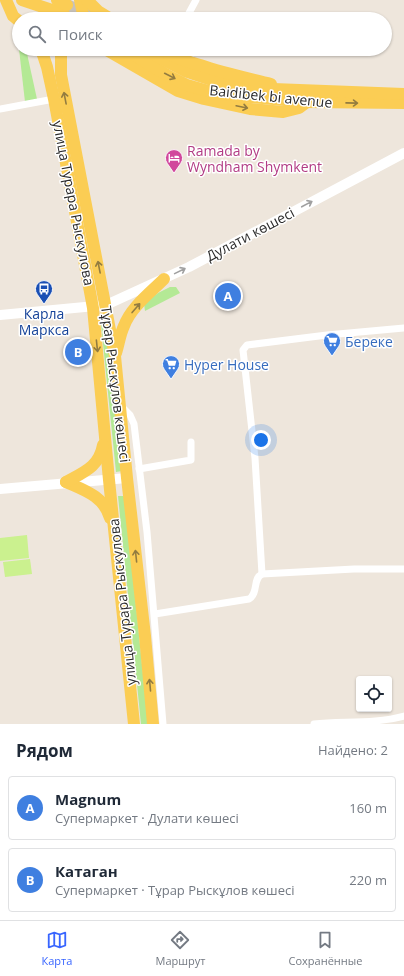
<!DOCTYPE html>
<html lang="ru">
<head>
<meta charset="utf-8">
<style>
  :root { --surface:#fff; --page:#f2f2f3; --text:#1f2937; --muted:#747a83; --line:#e0e1e3; --accent:#3865ff }
  body { margin:0; font-family:"Open Sans",sans-serif; background:var(--page); color:var(--text) }
  .controls { position:absolute; right:12px; bottom:12px; display:grid; overflow:hidden; border-radius:4px; box-shadow:0 1px 3px #0004 }
  .controls button { width:36px; height:36px; display:grid; place-items:center; padding:0; border:0; border-bottom:1px solid var(--line); background:var(--surface); color:var(--text); font:20px sans-serif }
  .you { position:absolute; left:261px; top:440px; width:14px; height:14px; margin:-10px; border:3px solid #fff; border-radius:50%; background:#1a73e8; box-shadow:0 0 0 6px #1a73e833 }
  .badge { display:grid; place-items:center; width:26px; height:26px; border-radius:50%; background:var(--accent); color:#fff; font-size:13px; font-weight:700 }
  .pin { position:absolute; translate:-50% -50%; border:2px solid #fff; box-shadow:0 1px 4px #0006 }
  .list { margin:0; padding:0; list-style:none }
  h2 { display:flex; justify-content:space-between; align-items:center; height:52px; margin:0; padding:0 16px; font-size:17px }
  h2 small { font-size:13px; font-weight:400; color:var(--muted) }
  .list li { display:grid; grid-template-columns:26px 1fr auto; gap:12px; align-items:center; box-sizing:border-box; height:64px; margin:0 8px 8px; padding:0 8px; border:1px solid var(--line); border-radius:4px }
  .list b { display:block; font-size:15px; white-space:nowrap }
  .list p { margin:0; font-size:13px; white-space:nowrap; color:var(--muted) }
  .list em { font-size:13px; font-style:normal; color:var(--muted) }
  .icon { flex:none; width:22px; height:22px; fill:none; stroke:currentColor; stroke-width:2; stroke-linecap:round; stroke-linejoin:round }
  .map { position:relative; flex:none; width:404px; height:724px; overflow:hidden }
  .search { position:absolute; background:var(--surface); box-shadow:0 1px 3px #0004; left:12px; right:12px; top:12px; height:44px; display:flex; align-items:center; gap:10px; box-sizing:border-box; padding:0 14px; border-radius:22px; color:var(--muted); font-size:15px }
  .sheet { height:196px; background:var(--surface) }
  nav { display:flex; justify-content:space-around; align-items:center; box-sizing:border-box; height:56px; border-top:1px solid var(--line); background:var(--surface); font-size:11px; color:var(--muted) }
  nav a { display:grid; justify-items:center; gap:2px }
  nav .on { color:var(--accent) }
  .map>svg:first-child { display:block }
  .green { fill:#b4e995 }
  .pitch { fill:#cbf18f }
  .lines { fill:none; stroke-linecap:round; stroke-linejoin:round }
  .primary-tunnel { stroke:#c7c1b9; stroke-width:12; stroke-dasharray:12 6; stroke-linecap:butt }
  .street { stroke:#fff; stroke-width:7 }
  .secondary { stroke:#fff; stroke-width:10 }
  .primary { stroke:#fbcd54; stroke-width:12 }
  .oneway { stroke:#937c40 }
  .oneway2 { stroke:#a0a0a0 }
  .labels { text-anchor:middle; dominant-baseline:central; stroke-width:3; stroke-linejoin:round; paint-order:stroke }
  .street-label { font-size:14px; fill:#2b2b2b; stroke:#fff }
  .hotel-label { font-size:14px; fill:#b23c85; stroke:#fff; text-anchor:start }
  .transit-label { font-size:14px; fill:#164399; stroke:#fff }
  .shop-label { font-size:14px; fill:#366cbe; stroke:#fff; text-anchor:start }
</style>
</head>
<body>
<div class="map">
<svg width="404" height="724" viewBox="0 0 404 724">
  <rect width="100%" height="100%" fill="#eee6dc"/>
  <g class="green">
    <polygon points="19,49 26,49 37,99 25,102"/>
    <polygon points="170,287 176,287 180,293 145,311 144,304 158,293"/>
    <polygon points="108,323 122,471 116,472 101,324"/>
    <polygon points="118,496 125,496 148,724 141,724"/>
  </g>
  <g class="pitch">
    <polygon points="27,535 29,558 0,561 0,538"/>
    <polygon points="30,559 32,574 5,577 3,562"/>
  </g>
  <g class="lines">
    <polyline class="primary-tunnel" points="67,5 94,18"/>
    <g class="street">
      <polyline points="196,0 189,13 196,19"/>
      <polyline points="186,61 195,49"/>
      <polyline points="0,109 54,99"/>
      <polyline points="121,406 130,415 134,424 147,532 163,724"/>
      <polyline points="139,469 191,460 191,442"/>
      <polyline points="262,574 255,458 243,350 247,345 327,335 404,328"/>
      <path d="M155,614L249,599C259,593 252,579 262,574L354,569H404"/>
      <path d="M314,724C344,721 375,724 404,716"/>
    </g>
    <g class="secondary">
      <polyline points="0,315 106,305 189,267 404,153"/>
      <polyline points="0,489 127,478"/>
    </g>
    <g class="primary">
      <polyline points="6,0 13,16 19,21"/>
      <polyline points="22,0 52,10 67,17"/>
      <polyline points="57,0 67,5"/>
      <polyline points="80,0 83,14 83,19"/>
      <polyline points="87,0 98,11 111,19"/>
      <polyline points="41,49 47,67 54,99 93,308 109,480 134,724"/>
      <polyline points="65,49 61,54 61,75 115,356 127,478 145,636 153,724"/>
      <polyline points="105,49 178,91 204,99 250,109 283,112 299,108 307,102"/>
      <polyline points="124,49 167,75 187,85 208,91 239,96 307,102 404,103"/>
      <polyline points="143,49 185,71 215,81 244,88 404,94"/>
      <path d="M159,49C172,57 186,61 200,65C223,73 247,78 271,84"/>
      <path d="M116,353C119,344 120,334 124,326C131,307 150,293 164,279"/>
      <path d="M66,482C84,490 104,496 110,518"/>
      <path d="M66,482C84,472 99,467 103,445"/>
    </g>
  </g>
  <defs><path id="oneway-shaft" d="M-6 0H5M1.5-3L5.5 0L1.5 3" fill="none" stroke-width="1.6" stroke-linecap="round" stroke-linejoin="round"/></defs>
  <g class="oneway">
    <use href="#oneway-shaft" transform="translate(170 76) rotate(27)"/>
    <use href="#oneway-shaft" transform="translate(65 98) rotate(-101)"/>
    <use href="#oneway-shaft" transform="translate(352 103) rotate(1)"/>
    <use href="#oneway-shaft" transform="translate(242 107) rotate(12)"/>
    <use href="#oneway-shaft" transform="translate(99 267) rotate(-101)"/>
    <use href="#oneway-shaft" transform="translate(136 308) rotate(-49)"/>
    <use href="#oneway-shaft" transform="translate(97 346) rotate(84)"/>
    <use href="#oneway-shaft" transform="translate(136 556) rotate(-96)"/>
    <use href="#oneway-shaft" transform="translate(150 685) rotate(-95)"/>
  </g>
  <g class="oneway2">
    <use href="#oneway-shaft" transform="translate(307 204) rotate(-28)"/>
    <use href="#oneway-shaft" transform="translate(180 271) rotate(-26)"/>
  </g>
  <defs>
    <g id="hotel-pin" transform="scale(0.9)"><path d="M0 17L-7.5 6A9.5 9.5 0 1 1 7.5 6Z" fill="#d1479c" stroke="#fff"/><path d="M-6-4.5h1.5V1H6V5H4.5V3h-9V5H-6ZM-4 0a1.8 1.8 0 1 1 3.6 0ZM.5 0V-2.5h3Q6-2.5 6 0Z" fill="#fff"/></g>
    <g id="bus-pin" transform="scale(0.9)"><path d="M0 17L-7.5 6A9.5 9.5 0 1 1 7.5 6Z" fill="#1a4fb4" stroke="#fff"/><path d="M-5-6H5V4H4V6H2V4H-2V6H-4V4H-5ZM-3.5-4V0h7V-4ZM-3.5 1.2v1.5H-2V1.2ZM2 1.2v1.5H3.5V1.2Z" fill="#fff"/></g>
    <g id="supermarket-pin" transform="scale(0.9)"><path d="M0 17L-7.5 6A9.5 9.5 0 1 1 7.5 6Z" fill="#3f7fe0" stroke="#fff"/><path d="M-6-5.5h2.5l.6 2H6L4.5 2H-2.5L-4.4-4H-6ZM-1.5 3.2a1.3 1.3 0 1 0 .1 0ZM3 3.2a1.3 1.3 0 1 0 .1 0Z" fill="#fff"/></g>
  </defs>
  <g fill-rule="evenodd">
    <use href="#hotel-pin" x="174" y="158"/>
    <use href="#bus-pin" x="44" y="289"/>
    <use href="#supermarket-pin" x="332" y="341"/>
    <use href="#supermarket-pin" x="171" y="364"/>
  </g>
  <g class="labels">
    <g class="street-label">
      <text transform="translate(271 96) rotate(6)">Baidibek bi avenue</text>
      <text transform="translate(74 203) rotate(79)">улица Турара Рыскулова</text>
      <text transform="translate(250 234) rotate(-28)">Дулати көшесі</text>
      <text transform="translate(116 384) rotate(83)">Тұрар Рыскұлов көшесі</text>
      <text transform="translate(122 602) rotate(-96)">улица Турара Рыскулова</text>
    </g>
    <g class="hotel-label">
      <text x="187" y="150">Ramada by<tspan x="187" dy="16">Wyndham Shymkent</tspan></text>
    </g>
    <g class="transit-label">
      <text x="44" y="313">Карла<tspan x="44" dy="16">Маркса</tspan></text>
    </g>
    <g class="shop-label">
      <text x="345" y="341">Береке</text>
      <text x="184" y="364">Hyper House</text>
    </g>
  </g>
</svg>
<div class="controls">
<button><svg class="icon" aria-label="locate" viewBox="0 0 24 24"><circle cx="12" cy="12" r="6"/><path d="M12 2v4M12 18v4M2 12h4M18 12h4"/></svg></button>
</div>
<div class="you"></div>
<div class="pin badge" style="left:228px;top:296px;background:#3f7fe0">A</div>
<div class="pin badge" style="left:78px;top:352px;background:#3f7fe0">B</div>
<div class="search"><svg class="icon" aria-label="search" viewBox="0 0 24 24"><circle cx="10" cy="10" r="6"/><path d="M15 15l6 6"/></svg>Поиск</div>
</div>
<section class="sheet">
<h2>Рядом<small>Найдено: 2</small></h2>
<ul class="list">
<li><span class="badge" style="background:#3f7fe0">A</span><div><b>Magnum</b><p>Супермаркет · Дулати көшесі</p></div><em>160 m</em></li>
<li><span class="badge" style="background:#3f7fe0">B</span><div><b>Катаган</b><p>Супермаркет · Тұрар Рыскұлов көшесі</p></div><em>220 m</em></li>
</ul>
</section>
<nav>
<a class="on"><svg class="icon" aria-label="map" viewBox="0 0 24 24"><path d="M3 6l6-2 6 2 6-2v14l-6 2-6-2-6 2zM9 4v14M15 6v14"/></svg>Карта</a>
<a><svg class="icon" aria-label="directions" viewBox="0 0 24 24"><path d="M12 3l9 9-9 9-9-9zM9 14v-3h6M13 9l2 2-2 2"/></svg>Маршрут</a>
<a><svg class="icon" aria-label="saved" viewBox="0 0 24 24"><path d="M7 4h10v16l-5-4-5 4z"/></svg>Сохранённые</a>
</nav>
</body>
</html>
